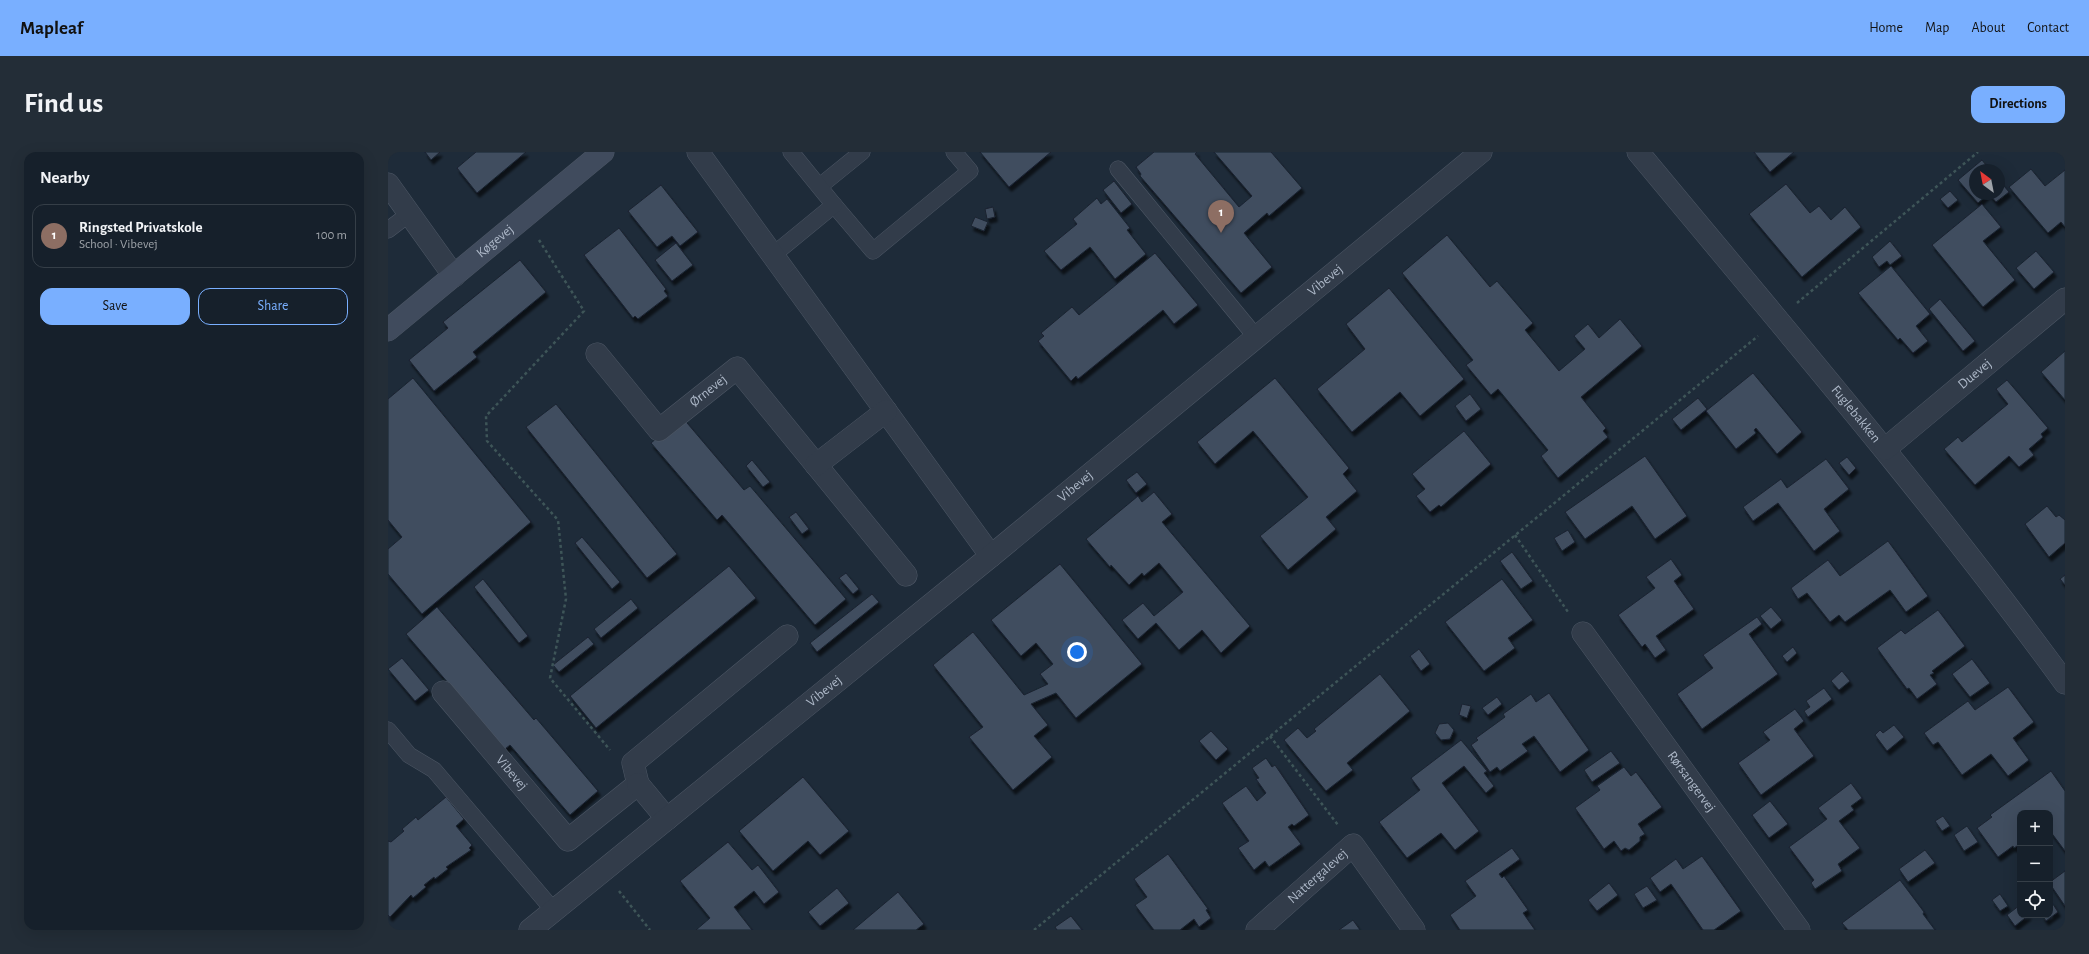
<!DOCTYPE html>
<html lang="en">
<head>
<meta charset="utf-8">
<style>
  :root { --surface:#16202b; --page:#232d37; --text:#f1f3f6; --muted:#9ea3a9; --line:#353e47; --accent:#79afff }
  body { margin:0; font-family:"Alegreya Sans",sans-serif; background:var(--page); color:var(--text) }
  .controls { position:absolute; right:12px; bottom:12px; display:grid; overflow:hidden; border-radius:8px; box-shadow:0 4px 16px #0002 }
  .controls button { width:36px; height:36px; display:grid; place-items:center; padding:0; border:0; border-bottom:1px solid var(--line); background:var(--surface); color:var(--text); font:20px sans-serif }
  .compass { position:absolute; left:1581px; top:12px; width:36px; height:36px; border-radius:50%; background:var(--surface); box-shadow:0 4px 16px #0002; rotate:328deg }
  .you { position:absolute; left:689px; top:500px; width:14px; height:14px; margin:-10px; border:3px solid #fff; border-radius:50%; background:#1a73e8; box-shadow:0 0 0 6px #1a73e833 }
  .badge { display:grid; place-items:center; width:26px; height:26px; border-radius:50%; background:var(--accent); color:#fff; font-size:13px; font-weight:700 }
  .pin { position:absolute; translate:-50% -33px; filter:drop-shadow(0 1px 2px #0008) }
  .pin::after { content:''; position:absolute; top:21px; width:14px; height:12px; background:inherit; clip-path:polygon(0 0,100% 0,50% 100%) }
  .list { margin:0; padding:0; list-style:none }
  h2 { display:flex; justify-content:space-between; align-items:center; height:52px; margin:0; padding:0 16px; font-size:17px }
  h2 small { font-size:13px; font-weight:400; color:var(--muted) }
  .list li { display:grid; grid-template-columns:26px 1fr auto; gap:12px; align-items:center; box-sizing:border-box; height:64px; margin:0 8px 8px; padding:0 8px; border:1px solid var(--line); border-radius:12px }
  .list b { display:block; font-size:15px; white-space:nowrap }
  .list p { margin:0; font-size:13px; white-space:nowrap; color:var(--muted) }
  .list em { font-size:13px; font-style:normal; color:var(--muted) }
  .actions { display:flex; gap:8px; padding:12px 16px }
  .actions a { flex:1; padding:9px 0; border:1px solid var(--accent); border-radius:12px; text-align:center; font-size:14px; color:var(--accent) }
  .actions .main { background:var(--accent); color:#111 }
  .icon { flex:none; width:22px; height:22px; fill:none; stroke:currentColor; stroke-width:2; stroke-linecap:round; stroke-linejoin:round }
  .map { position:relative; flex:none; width:1677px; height:778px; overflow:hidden; border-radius:12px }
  header { display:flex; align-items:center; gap:24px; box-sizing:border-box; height:56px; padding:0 20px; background:var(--accent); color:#111 }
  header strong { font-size:19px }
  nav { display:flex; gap:22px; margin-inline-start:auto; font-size:14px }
  .intro { display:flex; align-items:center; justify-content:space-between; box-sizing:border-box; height:96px; padding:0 24px }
  h1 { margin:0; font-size:28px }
  .button { padding:10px 18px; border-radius:12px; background:var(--accent); color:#111; font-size:14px; font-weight:700 }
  main { display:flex; gap:24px; padding:0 24px }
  aside { flex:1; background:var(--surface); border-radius:12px; box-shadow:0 4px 16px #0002 }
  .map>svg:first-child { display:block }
  .building { fill:#3f4d5f; stroke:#1a2330; filter:url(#shadow) }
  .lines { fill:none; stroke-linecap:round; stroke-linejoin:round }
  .lane-casing { stroke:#4d5765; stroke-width:17 }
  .street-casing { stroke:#4d5765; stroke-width:23 }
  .secondary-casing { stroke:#4d5765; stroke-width:23 }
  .path { stroke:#3e5558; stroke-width:2.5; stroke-dasharray:3 3; stroke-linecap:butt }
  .lane { stroke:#323c4a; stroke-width:16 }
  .street { stroke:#323c4a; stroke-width:22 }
  .secondary { stroke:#404b5d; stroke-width:22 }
  .labels { text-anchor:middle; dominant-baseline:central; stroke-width:3; stroke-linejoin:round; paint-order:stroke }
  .street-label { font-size:14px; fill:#acb7c7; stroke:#18212e }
</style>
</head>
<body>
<header>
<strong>Mapleaf</strong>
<nav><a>Home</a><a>Map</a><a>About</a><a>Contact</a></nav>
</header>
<div class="intro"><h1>Find us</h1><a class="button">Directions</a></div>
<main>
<aside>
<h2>Nearby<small></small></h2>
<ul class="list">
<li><span class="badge" style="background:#8d6e63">1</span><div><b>Ringsted Privatskole</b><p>School · Vibevej</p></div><em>100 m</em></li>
</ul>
<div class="actions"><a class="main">Save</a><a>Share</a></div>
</aside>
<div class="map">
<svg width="1677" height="778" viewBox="0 0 1677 778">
  <defs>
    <filter id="shadow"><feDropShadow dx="2.5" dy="4.5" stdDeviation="1" flood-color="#0009"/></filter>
  </defs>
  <rect width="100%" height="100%" fill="#1e2b39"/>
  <g class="building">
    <polygon points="37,0 52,0 43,8"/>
    <polygon points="88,0 138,0 89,41 69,16"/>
    <polygon points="592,0 663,0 621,35"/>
    <polygon points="766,0 809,0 807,2 851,55 864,44 826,0 883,0 914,36 881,64 879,61 856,81 884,115 853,141 752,24 753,22 748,15"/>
    <polygon points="1366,0 1406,0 1382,20"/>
    <polygon points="1594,8 1602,18 1587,18 1587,42 1600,42 1590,51 1570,28"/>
    <polygon points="1643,17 1657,34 1677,18 1677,75 1673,70 1660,81 1621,35"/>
    <polygon points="1611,28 1621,40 1608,50 1601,42 1611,42"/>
    <polygon points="726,29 744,52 733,61 715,38"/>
    <polygon points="1398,32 1422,61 1431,54 1443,68 1457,55 1473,75 1414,125 1361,62"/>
    <polygon points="273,33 310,80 292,94 284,84 269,95 240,59"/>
    <polygon points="1562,39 1570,48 1560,56 1552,47"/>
    <polygon points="709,46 713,52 719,47 742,76 739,78 758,102 727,127 702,95 673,118 656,99 689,72 685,67"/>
    <polygon points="1594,52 1613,75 1595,89 1627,128 1595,155 1544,93"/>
    <polygon points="605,55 607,65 599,67 597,57"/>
    <polygon points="587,65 600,70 596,79 583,74"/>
    <polygon points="231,76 278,137 276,139 280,144 250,167 247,164 245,166 196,103"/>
    <polygon points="1059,83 1102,135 1109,129 1145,171 1137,178 1171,219 1197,197 1186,184 1200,172 1211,186 1232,167 1254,194 1193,245 1218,276 1215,279 1220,285 1170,326 1153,304 1160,298 1110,237 1103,243 1078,213 1085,208 1014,121"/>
    <polygon points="1502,89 1514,104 1502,113 1499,109 1491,115 1484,105"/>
    <polygon points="288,91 305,113 284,129 267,108"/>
    <polygon points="1648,99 1666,120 1646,137 1628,116"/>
    <polygon points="767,101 810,153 786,172 775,158 690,227 688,224 683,229 650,189 656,184 653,181 684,155 691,163"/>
    <polygon points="132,108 158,140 85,200 89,205 46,239 21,208 60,176 55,170"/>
    <polygon points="1503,114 1542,162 1528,174 1540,189 1525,201 1512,186 1510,188 1470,141"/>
    <polygon points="1001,136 1076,227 1032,264 1012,240 964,280 929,237 977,197 958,172"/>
    <polygon points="1552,147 1587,189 1575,199 1541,157"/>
    <polygon points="1677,199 1677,248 1653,220"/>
    <polygon points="1365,221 1414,280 1389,302 1368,276 1366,278 1368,281 1348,297 1318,259"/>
    <polygon points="25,226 143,370 34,462 0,422 0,397 14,385 0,368 0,247"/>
    <polygon points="887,226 961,316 955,322 969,339 938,365 948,377 900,418 872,384 920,345 865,279 827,312 809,290"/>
    <polygon points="1619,228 1660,276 1653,282 1655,285 1641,297 1646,303 1631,315 1621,304 1587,333 1556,297 1570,285 1574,290 1620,252 1608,237"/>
    <polygon points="1082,242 1093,257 1078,269 1067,254"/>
    <polygon points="1310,246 1319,257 1293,278 1284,267"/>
    <polygon points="168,252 289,402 259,426 138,275"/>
    <polygon points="294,265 356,338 362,334 458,447 427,473 334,363 329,368 263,291"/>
    <polygon points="1076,279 1103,312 1053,355 1051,353 1042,360 1028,344 1037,337 1024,322"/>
    <polygon points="1257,304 1299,364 1267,387 1244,354 1197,387 1177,360"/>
    <polygon points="1459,305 1468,316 1461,323 1451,311"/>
    <polygon points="1438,307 1461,337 1436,357 1452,379 1426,399 1390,351 1365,369 1355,355 1393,327 1399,336"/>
    <polygon points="364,308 382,330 375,335 358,314"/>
    <polygon points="749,320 759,332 748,341 738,328"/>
    <polygon points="766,340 784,362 774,370 862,474 833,501 814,478 791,498 768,471 750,487 734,468 755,451 766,464 795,440 771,411 756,424 754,421 741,433 723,413 722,415 698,387 750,344 754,350"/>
    <polygon points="1659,354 1668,365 1671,363 1677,368 1677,391 1661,405 1637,372"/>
    <polygon points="408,360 421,377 414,382 401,365"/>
    <polygon points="1180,378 1187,390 1174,399 1166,386"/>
    <polygon points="194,385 232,430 224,437 187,391"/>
    <polygon points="1500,389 1540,444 1518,460 1502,438 1457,470 1451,463 1442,470 1419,441 1410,447 1403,436 1440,408 1452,424"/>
    <polygon points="1124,400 1145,429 1133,437 1112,409"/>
    <polygon points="1283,407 1294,423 1286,429 1306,457 1268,484 1278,498 1267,506 1257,492 1254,495 1230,463 1267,436 1258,425"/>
    <polygon points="672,412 754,512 688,566 668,541 643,552 660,573 646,584 664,605 625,638 581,585 595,575 545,513 585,480 636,543 660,532 652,522 665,512 648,491 633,504 603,468"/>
    <polygon points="341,414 368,446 208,576 182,544"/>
    <polygon points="458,421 471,437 465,442 451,426"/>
    <polygon points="1677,423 1677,433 1672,427"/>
    <polygon points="95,427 140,484 131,491 86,435"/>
    <polygon points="1114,427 1145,468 1120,486 1127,496 1096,519 1057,470"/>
    <polygon points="484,442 491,450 429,500 422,491"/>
    <polygon points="243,447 250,456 213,486 206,477"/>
    <polygon points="49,455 146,568 148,566 210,639 182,663 122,593 117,597 18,482"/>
    <polygon points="1383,455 1394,468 1383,477 1372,464"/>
    <polygon points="1550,458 1577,494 1544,519 1546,521 1542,523 1549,532 1529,547 1521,536 1519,537 1489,496 1513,478 1517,482"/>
    <polygon points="1369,465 1374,472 1361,482 1390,522 1314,577 1289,542 1325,516 1315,503"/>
    <polygon points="200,485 206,492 171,520 165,513"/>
    <polygon points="1405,495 1409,501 1399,510 1394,504"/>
    <polygon points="1031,497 1042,512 1033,519 1022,504"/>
    <polygon points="14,506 41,538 27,549 0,517"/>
    <polygon points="1584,507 1602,531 1582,545 1564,522"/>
    <polygon points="1454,519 1462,529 1451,538 1443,529"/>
    <polygon points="992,522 1022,559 959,611 965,618 938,639 896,588 910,576 919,586 928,579 926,577"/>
    <polygon points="1620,535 1646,570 1625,586 1641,608 1620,624 1603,602 1574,623 1550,590 1545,593 1536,581 1580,549 1587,558"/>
    <polygon points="1436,536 1444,547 1420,565 1416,559 1422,555 1418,549"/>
    <polygon points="1161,541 1201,598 1172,620 1146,584 1134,592 1140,599 1112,619 1109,615 1102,620 1083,593 1090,588 1088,586 1117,565 1115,562 1143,542 1148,550"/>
    <polygon points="1109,545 1114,552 1100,563 1094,556"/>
    <polygon points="1074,552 1083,554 1079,566 1071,563"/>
    <polygon points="1407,557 1416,569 1406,577 1426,604 1373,643 1350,611 1382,588 1375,580"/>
    <polygon points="1060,571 1066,578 1062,587 1053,588 1047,581 1051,572"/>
    <polygon points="1506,573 1516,585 1499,599 1487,583 1492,578 1495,581"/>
    <polygon points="823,579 840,597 828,608 811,589"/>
    <polygon points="1073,588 1099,619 1096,621 1106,634 1098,641 1076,614 1054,631 1091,679 1067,698 1053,681 1019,706 991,670 1032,638 1023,626"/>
    <polygon points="1223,599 1232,611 1204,630 1196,618"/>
    <polygon points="878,606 884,615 887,613 921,663 906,674 904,672 900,675 913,692 881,715 877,709 866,718 850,696 861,689 834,651 858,634 869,649 878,641 868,627 871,626 864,616"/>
    <polygon points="1236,615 1243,624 1248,620 1274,655 1250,672 1257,682 1252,685 1252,689 1241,698 1237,696 1233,699 1226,689 1216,697 1187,656 1212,638 1209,634"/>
    <polygon points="1663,619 1677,639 1677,699 1662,679 1662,661 1632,661 1632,692 1626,696 1625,694 1610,705 1589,676 1604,665 1602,663"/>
    <polygon points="415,625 461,679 432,703 420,689 385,719 351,679"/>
    <polygon points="1463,631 1474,646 1463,654 1466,658 1451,669 1472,696 1450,712 1454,719 1427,737 1423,731 1426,728 1401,695 1439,667 1430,656"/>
    <polygon points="58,645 76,667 68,674 84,693 81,696 83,698 58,715 60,717 47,727 46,725 36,733 38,735 25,746 23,743 2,765 0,763 0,689 3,690 16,679 14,677 28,665 30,668"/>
    <polygon points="1382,649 1400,672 1381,686 1364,663"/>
    <polygon points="1555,664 1562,674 1554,679 1547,669"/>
    <polygon points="1579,674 1590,690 1576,699 1566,683"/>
    <polygon points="340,690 364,718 370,713 391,740 376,752 366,739 346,755 364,778 308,778 322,766 292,729"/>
    <polygon points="1124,696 1132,707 1111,722 1114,726 1116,724 1140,758 1135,761 1147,778 1072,778 1062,763 1088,744 1077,729"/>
    <polygon points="1537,698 1547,711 1520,730 1511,717"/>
    <polygon points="780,702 820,757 818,758 823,766 811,775 806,767 792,778 766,778 747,753 759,745 746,727"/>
    <polygon points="1314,704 1353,759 1326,778 1315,778 1283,732 1272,740 1262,726 1288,707 1295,717"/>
    <polygon points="1677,719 1677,754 1662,732 1662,730"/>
    <polygon points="1512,728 1536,760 1535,762 1547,778 1460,778 1454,771"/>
    <polygon points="1221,731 1230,743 1209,759 1200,748"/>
    <polygon points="1259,734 1269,748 1255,756 1246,742"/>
    <polygon points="449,736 461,751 432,774 420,760"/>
    <polygon points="510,740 536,772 528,778 465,778"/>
    <polygon points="1612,742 1620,754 1612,759 1604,748"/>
    <polygon points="1663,749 1670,760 1658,769 1654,763 1662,763"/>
    <polygon points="1632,753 1632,763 1641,763 1627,774 1619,763"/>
    <polygon points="683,764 694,778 669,778 667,775"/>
    <polygon points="965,768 972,778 951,778"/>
  </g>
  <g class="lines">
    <g class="lane-casing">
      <g id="lane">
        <polyline points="730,17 868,185"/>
        <polyline points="432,34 474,0"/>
        <polyline points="446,53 485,99 582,19 566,0"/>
        <polyline points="0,78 21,62"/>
        <polyline points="385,103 446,53 403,0"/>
        <polyline points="0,578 21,603 46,618 166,759"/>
      </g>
    </g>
    <g class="street-casing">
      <g id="street">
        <polyline points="310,0 603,404"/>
        <path id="s1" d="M1250,0C1395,175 1543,347 1677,531"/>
        <polyline points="0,32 66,124"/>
        <path id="s2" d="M209,202L271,278L349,216L518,423"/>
        <path id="s3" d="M1497,297L1677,147"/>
        <polyline points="428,313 498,259"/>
        <path id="s4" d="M1195,481L1411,778"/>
        <path id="s5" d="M55,540L180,688L250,632L245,611L399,484"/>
        <polyline points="250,632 279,667"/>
        <path id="s6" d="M142,778L603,404L1093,0"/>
        <path id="s7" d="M869,778L965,693L1026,778"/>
      </g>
    </g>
    <g class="secondary-casing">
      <g id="secondary">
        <path id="s8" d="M0,178L215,0"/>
      </g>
    </g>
    <g class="path">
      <polyline points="151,88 196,159 98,264 99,289 170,368 178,447 162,526 222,598"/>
      <polyline points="1409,151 1590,0"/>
      <polyline points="1127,383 1180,460"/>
      <polyline points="882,584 950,673"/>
      <polyline points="231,739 262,778"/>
      <polyline points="646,778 1370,184"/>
    </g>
    <use href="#lane" class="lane"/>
    <use href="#street" class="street"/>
    <use href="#secondary" class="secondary"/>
  </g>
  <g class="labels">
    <g class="street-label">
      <text stroke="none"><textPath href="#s8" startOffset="139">Køgevej</textPath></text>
      <text stroke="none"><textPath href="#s6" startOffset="1027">Vibevej</textPath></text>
      <text stroke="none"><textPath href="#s3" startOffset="117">Duevej</textPath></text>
      <text stroke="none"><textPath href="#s2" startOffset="161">Ørnevej</textPath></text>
      <text stroke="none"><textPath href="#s1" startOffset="341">Fuglebakken</textPath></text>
      <text stroke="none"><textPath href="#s6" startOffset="703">Vibevej</textPath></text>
      <text stroke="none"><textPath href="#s6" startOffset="379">Vibevej</textPath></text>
      <text stroke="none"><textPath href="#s5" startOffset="106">Vibevej</textPath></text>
      <text stroke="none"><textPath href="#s4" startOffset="184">Rørsangervej</textPath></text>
      <text stroke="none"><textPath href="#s7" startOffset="81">Nattergalevej</textPath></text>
    </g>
  </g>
</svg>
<div class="controls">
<button>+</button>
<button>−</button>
<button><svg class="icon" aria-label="locate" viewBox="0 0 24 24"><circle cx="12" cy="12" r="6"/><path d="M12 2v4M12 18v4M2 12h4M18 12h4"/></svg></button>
</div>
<svg class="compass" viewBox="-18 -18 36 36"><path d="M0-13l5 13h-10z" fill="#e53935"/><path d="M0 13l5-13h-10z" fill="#9ea3a9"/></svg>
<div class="you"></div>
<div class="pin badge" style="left:833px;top:81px;background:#8d6e63">1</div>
</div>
</main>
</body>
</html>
